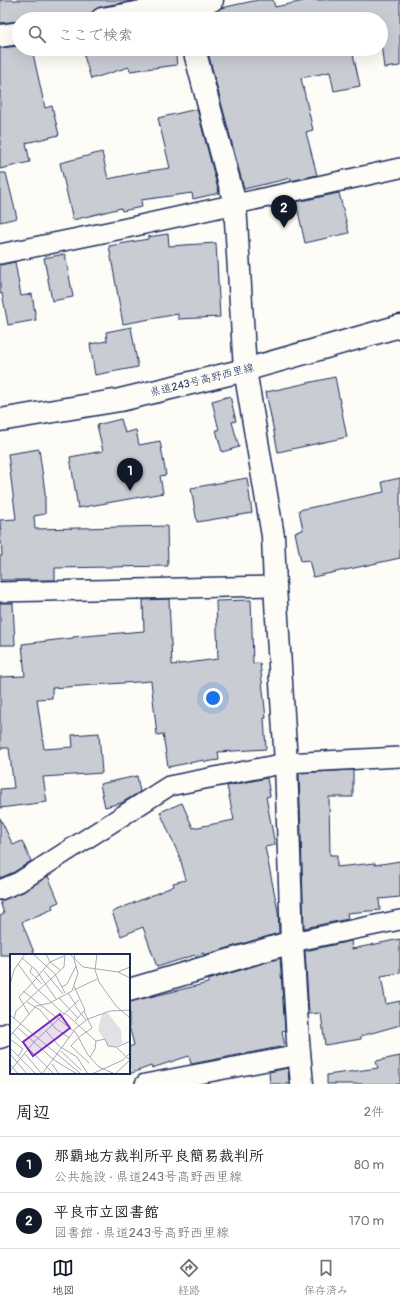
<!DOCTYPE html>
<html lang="ja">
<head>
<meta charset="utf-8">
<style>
  :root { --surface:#fff; --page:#f2f2f2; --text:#222; --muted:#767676; --line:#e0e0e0; --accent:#111827 }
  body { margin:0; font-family:Pangolin,"Klee One",sans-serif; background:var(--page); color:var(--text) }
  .you { position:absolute; left:213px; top:698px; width:14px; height:14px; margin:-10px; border:3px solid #fff; border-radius:50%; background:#1a73e8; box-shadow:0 0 0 6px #1a73e833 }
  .badge { display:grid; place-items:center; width:26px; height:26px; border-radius:50%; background:var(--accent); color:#fff; font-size:13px; font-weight:700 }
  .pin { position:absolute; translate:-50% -33px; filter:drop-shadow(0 1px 2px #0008) }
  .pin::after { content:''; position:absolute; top:21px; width:14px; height:12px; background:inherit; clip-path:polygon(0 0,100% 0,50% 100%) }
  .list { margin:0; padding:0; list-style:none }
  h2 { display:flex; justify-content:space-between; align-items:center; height:52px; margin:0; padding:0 16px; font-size:17px }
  h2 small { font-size:13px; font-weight:400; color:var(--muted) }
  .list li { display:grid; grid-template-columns:26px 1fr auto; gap:12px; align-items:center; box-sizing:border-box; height:56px; padding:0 16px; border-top:1px solid var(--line) }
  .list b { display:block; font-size:15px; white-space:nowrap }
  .list p { margin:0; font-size:13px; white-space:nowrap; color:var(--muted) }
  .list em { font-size:13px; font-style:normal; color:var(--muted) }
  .icon { flex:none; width:22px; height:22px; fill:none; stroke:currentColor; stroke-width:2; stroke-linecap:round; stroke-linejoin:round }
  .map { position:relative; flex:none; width:400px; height:1084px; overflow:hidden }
  .search { position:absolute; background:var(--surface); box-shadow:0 4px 16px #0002; left:12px; right:12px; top:12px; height:44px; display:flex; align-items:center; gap:10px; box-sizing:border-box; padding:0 14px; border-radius:22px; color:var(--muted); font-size:15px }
  .sheet { height:164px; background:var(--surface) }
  nav { display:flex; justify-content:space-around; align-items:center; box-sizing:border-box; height:56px; border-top:1px solid var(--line); background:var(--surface); font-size:11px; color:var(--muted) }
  nav a { display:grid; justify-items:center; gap:2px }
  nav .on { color:var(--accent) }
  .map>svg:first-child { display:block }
  .building { fill:#c9ccd3; stroke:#1b2f5e }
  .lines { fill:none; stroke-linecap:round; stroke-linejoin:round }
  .street-casing { stroke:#1b2f5e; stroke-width:22 }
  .secondary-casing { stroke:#1b2f5e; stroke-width:25 }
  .primary-casing { stroke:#1b2f5e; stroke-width:25 }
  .street { stroke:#fdfcf7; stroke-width:19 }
  .secondary { stroke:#fdfcf7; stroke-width:22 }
  .primary { stroke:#fdfcf7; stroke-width:22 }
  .labels { text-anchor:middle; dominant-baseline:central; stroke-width:3.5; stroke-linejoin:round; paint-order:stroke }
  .street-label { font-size:11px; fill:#1b2f5e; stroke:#fdfcf7 }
  .inset-road { fill:none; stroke:#a3aaba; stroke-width:1 }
  .view { fill:#7b2cbf; fill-opacity:0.15; stroke:#7b2cbf; stroke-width:2 }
  .inset-edge { fill:none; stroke:#1b2f5e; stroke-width:2 }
</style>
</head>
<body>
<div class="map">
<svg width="400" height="1084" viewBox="0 0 400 1084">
  <rect width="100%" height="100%" fill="#fdfcf7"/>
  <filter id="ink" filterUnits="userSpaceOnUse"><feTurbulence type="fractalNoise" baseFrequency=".025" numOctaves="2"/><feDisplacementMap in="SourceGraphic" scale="8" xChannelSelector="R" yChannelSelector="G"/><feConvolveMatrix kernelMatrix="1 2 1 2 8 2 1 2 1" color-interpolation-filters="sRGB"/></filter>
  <g filter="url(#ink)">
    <g class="building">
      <polygon points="0,0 136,0 100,7 94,10 90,16 68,19 19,19 19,21 0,23"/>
      <polygon points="258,0 273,0 275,7 309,0 400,0 400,66 384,68 381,44 381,19 201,19 201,14 214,12 221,8"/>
      <polygon points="19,46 19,49 32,49 45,108 52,106 59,135 26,143 30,162 0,169 0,48"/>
      <polygon points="82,49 175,49 177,65 130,71 129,67 91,79"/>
      <polygon points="207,49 352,49 360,86 334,91 330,72 301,78 313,130 306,132 317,175 291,181 291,178 244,189"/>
      <polygon points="197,109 219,193 193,199 192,193 141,200 142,207 122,211 121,208 73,220 60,163 102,152 108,179 142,172 170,168 158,118"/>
      <polygon points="0,173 6,173 17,218 0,222"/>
      <polygon points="339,193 349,233 305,243 296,202"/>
      <polygon points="168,234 169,246 216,243 220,317 178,319 178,314 123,324 109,246 148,239 148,237"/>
      <polygon points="65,254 73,297 52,301 44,258"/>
      <polygon points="15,262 21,296 32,294 36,320 8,325 2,293 0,294 0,265"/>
      <polygon points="131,327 138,367 95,375 90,344 107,341 106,332"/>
      <polygon points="335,377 347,437 278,452 266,392"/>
      <polygon points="230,396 236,421 232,422 239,447 222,452 216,430 219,430 212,401"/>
      <polygon points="121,419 125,433 136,430 139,445 160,441 166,475 160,476 163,493 78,508 70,457 103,451 97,425"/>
      <polygon points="39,449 45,492 45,514 34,516 35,529 167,526 168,566 55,568 55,580 0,580 0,556 2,556 0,520 16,519 8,454"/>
      <polygon points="247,478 252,513 197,522 191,488"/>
      <polygon points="400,478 400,558 313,577 309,560 301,561 295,532 303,530 299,510 384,492 382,482"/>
      <polygon points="169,599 172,665 218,659 216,601 251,600 253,664 260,663 266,718 264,718 266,749 218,752 219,760 205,762 204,760 168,767 163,734 157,735 151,681 52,688 52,698 37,699 44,749 73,747 72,735 99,733 102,773 43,777 47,802 0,808 0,789 14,788 9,748 0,748 0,677 25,676 22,644 73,638 73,637 144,631 143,600"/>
      <polygon points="0,603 13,603 15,645 0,645"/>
      <polygon points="353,770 353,797 329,797 330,855 337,855 337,867 375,863 375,865 400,861 400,897 379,899 380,910 347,913 348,919 304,928 299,773"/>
      <polygon points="137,776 140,792 121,803 105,807 100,784"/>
      <polygon points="267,778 270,796 266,797 275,845 265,847 278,911 279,933 204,955 204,953 195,956 195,955 157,967 143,927 121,936 112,912 174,886 173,883 186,880 180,858 160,812 182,803 193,828 234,820 227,786"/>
      <polygon points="0,818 13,845 22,841 31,861 14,872 0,878"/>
      <polygon points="48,876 59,902 52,905 53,909 22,922 35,955 0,955 0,916 4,914 0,901 23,892"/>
      <polygon points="400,939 400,973 381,976 386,1004 400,1001 400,1025 361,1036 361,1039 325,1045 321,1013 309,1014 305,951 351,941 352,949"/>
      <polygon points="280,958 285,1030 282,1031 285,1046 191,1064 189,1056 152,1068 151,1066 129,1074 129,1047 134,1045 129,1026 129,1002 208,983 208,980"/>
      <polygon points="400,1056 400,1084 327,1084 327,1075 378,1068 376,1061"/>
      <polygon points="288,1068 289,1084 270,1084 269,1072"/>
    </g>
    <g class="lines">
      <g class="street-casing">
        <g id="street">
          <polyline points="0,254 122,229 400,168"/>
          <polyline points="0,592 275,586"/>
          <polyline points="0,890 19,882 169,786 286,763 400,757"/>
          <polyline points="292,942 400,920"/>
          <polyline points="145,1084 299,1055"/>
        </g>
      </g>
      <g class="secondary-casing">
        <g id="secondary">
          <polyline points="194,49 235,204 245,370 273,536 275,586 286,763 292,942 298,1041 302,1084"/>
          <polyline points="0,420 120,400 245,370 400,326"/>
          <polyline points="129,990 292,942"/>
          <polyline points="0,1037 11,1033"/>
        </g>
      </g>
      <g class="primary-casing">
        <g id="primary">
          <path d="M102,19C139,13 175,5 212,0"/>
          <polyline points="0,36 19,33"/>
        </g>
      </g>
      <use href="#street" class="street"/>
      <use href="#secondary" class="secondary"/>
      <use href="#primary" class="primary"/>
    </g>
  </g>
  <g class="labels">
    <g class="street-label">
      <text transform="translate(202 380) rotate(-14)">県道243号高野西里線</text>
    </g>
  </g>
  <g transform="translate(10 954)">
    <rect width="120" height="120" fill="#fdfcf7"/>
    <path d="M97,58L111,76L112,89L106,93H99L88,76L92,60Z" fill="#e0e1e3"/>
    <path class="inset-road" d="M23,0L45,20L55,39M36,0L40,8L50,16M60,0L73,13L108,18L120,24M87,0L85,16L89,28L106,52L120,64M12,4L26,16L46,45M8,10L26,34L55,61M22,13L20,18L32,30M34,17L53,40M108,18L120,13M26,24L40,8L54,2M0,31L4,16L15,0M64,32L75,56L65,67M52,33L57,30L66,12M64,36L87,25M13,37L66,79L78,101L89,113L105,120M58,39L66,51M49,44L68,64M17,48L30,56L46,75L60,84M65,52L76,66M19,60L9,43L26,25M56,60L86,87L85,95L80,103M0,61L47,100L32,120M4,65L6,57L54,13L55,0M7,73L44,106L67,120M36,77L49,92L67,103L78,120M2,78L44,120M0,82L26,52L40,49L62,37L68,19L64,5L65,0M69,83L61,92L79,109M69,83L82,74L74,57M0,85L13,95L8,102M86,87L95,85L98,92L106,93L120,106M107,93L120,87M0,94L26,120M51,97L71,116M0,100L17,120M15,100L32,120M0,110L8,120M42,110L49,120M0,117L24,88L69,46M71,120L47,100L66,74L78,65L100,57L120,56M82,120L113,106L120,99M105,120L120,106"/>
    <path class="view" d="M50,60L60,74L23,102L13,88Z"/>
    <rect width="120" height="120" class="inset-edge"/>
  </g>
</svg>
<div class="you"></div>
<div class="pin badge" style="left:130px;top:491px">1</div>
<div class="pin badge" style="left:284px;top:228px">2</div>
<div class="search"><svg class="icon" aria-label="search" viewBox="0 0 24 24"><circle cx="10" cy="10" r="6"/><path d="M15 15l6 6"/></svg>ここで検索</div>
</div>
<section class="sheet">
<h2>周辺<small>2件</small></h2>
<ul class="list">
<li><span class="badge">1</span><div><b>那覇地方裁判所平良簡易裁判所</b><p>公共施設 · 県道243号高野西里線</p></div><em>80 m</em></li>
<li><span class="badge">2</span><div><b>平良市立図書館</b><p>図書館 · 県道243号高野西里線</p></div><em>170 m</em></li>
</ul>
</section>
<nav>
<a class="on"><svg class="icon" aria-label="map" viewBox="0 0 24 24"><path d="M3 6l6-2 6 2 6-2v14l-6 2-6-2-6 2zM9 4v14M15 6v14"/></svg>地図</a>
<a><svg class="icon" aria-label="directions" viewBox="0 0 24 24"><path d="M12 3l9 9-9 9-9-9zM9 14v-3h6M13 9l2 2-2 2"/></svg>経路</a>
<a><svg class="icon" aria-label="saved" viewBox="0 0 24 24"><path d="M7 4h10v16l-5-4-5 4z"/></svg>保存済み</a>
</nav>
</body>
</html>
